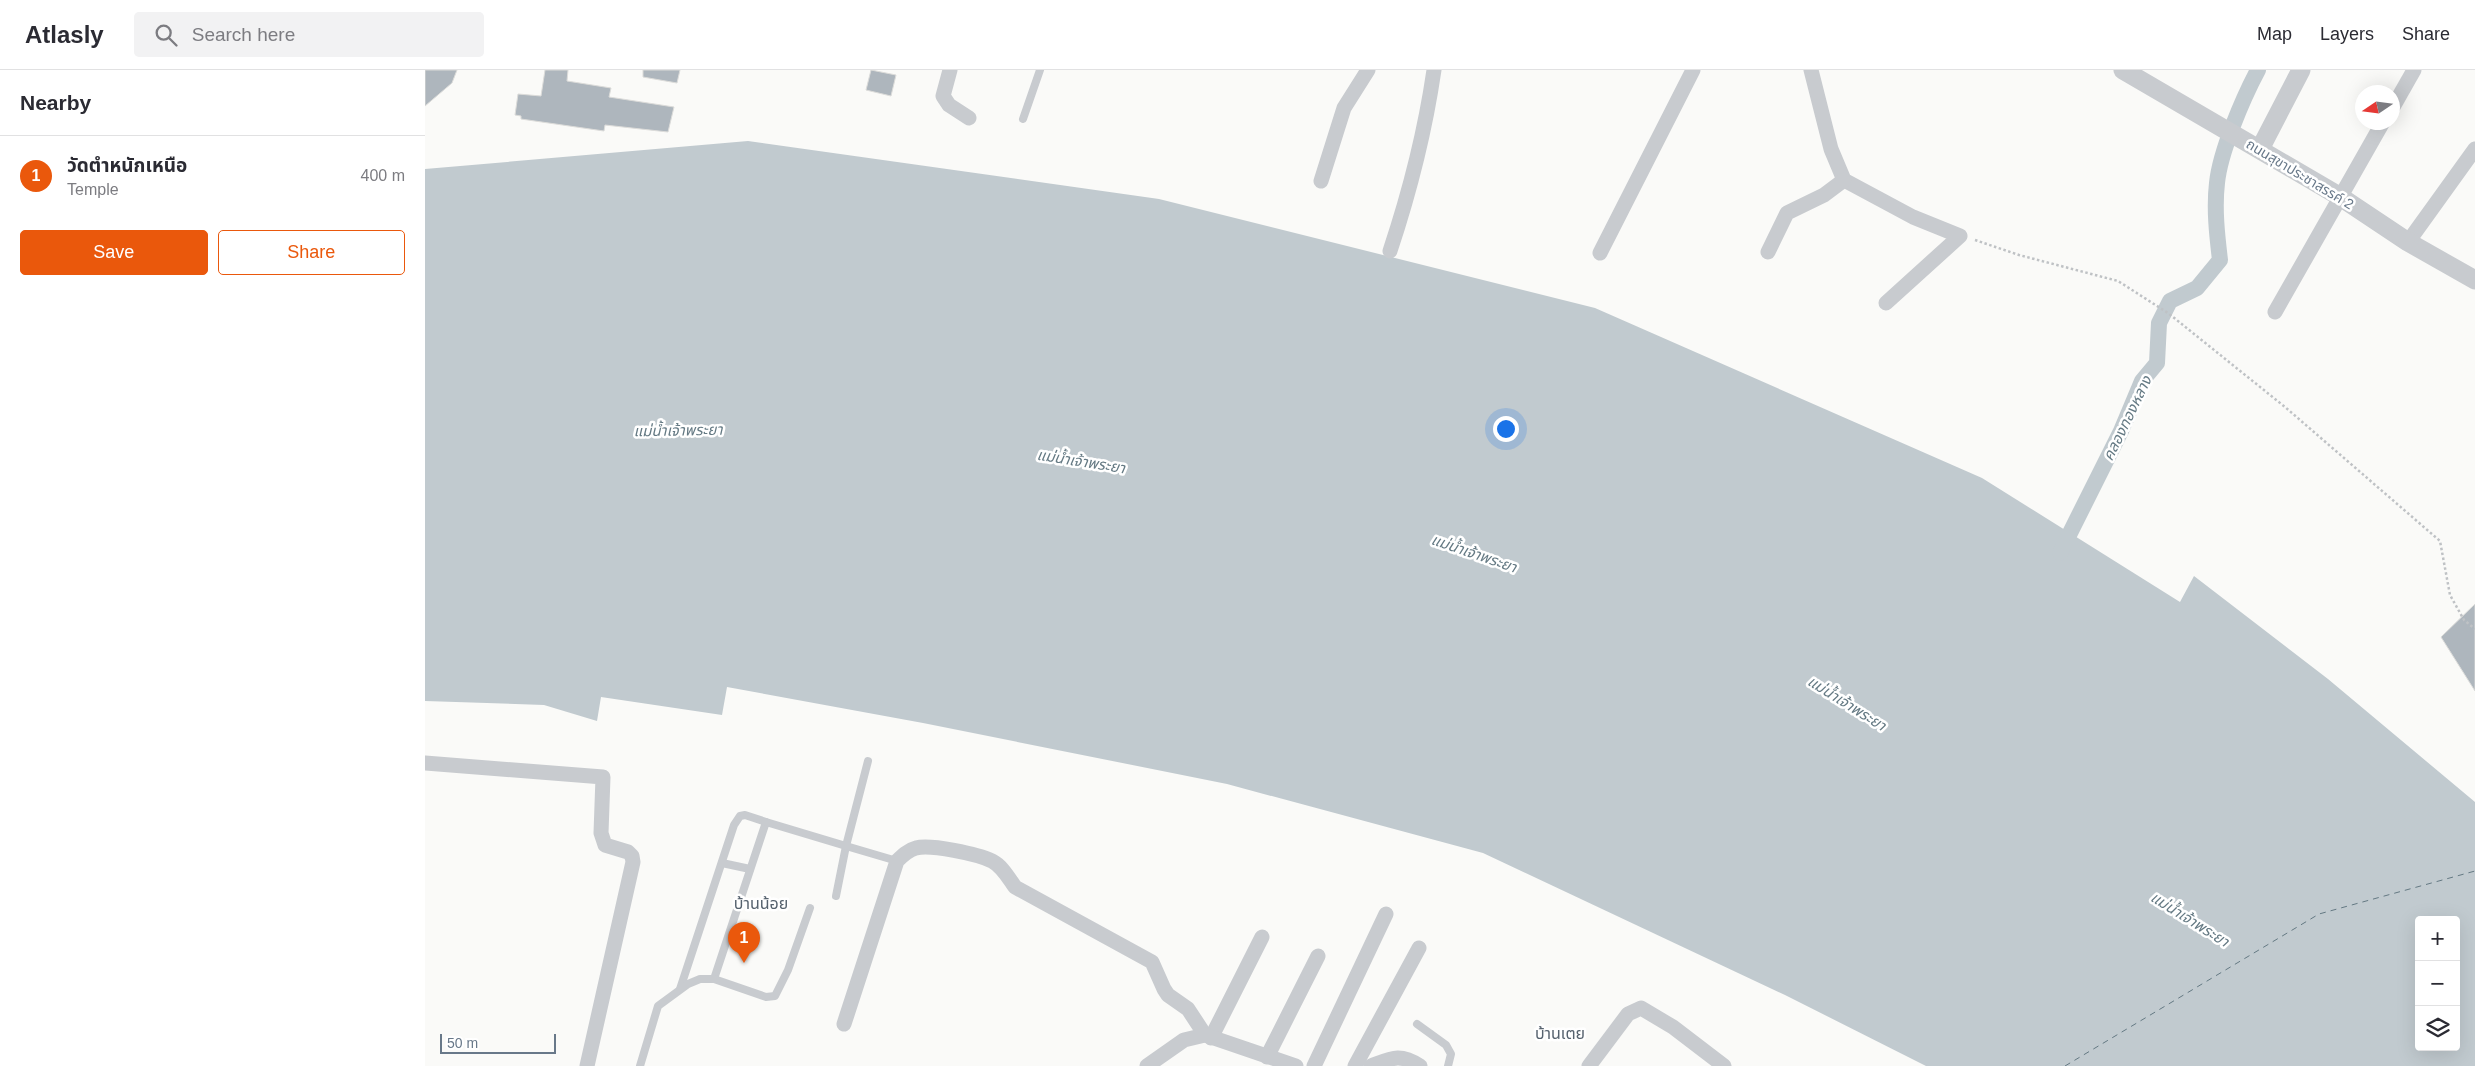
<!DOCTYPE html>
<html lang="en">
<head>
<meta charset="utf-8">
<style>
  :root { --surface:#fff; --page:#f2f2f3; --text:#2b2b33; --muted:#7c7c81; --line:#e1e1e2; --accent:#ea580c }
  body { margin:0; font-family:Helvetica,"Noto Sans Thai",sans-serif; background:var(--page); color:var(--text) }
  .controls { position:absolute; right:15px; bottom:15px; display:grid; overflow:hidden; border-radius:5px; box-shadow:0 5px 20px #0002 }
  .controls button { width:45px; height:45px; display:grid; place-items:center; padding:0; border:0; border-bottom:1px solid var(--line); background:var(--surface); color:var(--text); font:25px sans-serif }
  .compass { position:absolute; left:1930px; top:15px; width:45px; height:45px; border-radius:50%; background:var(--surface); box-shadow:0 5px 20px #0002; rotate:257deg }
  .scale { position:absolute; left:15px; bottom:12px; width:116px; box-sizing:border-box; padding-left:5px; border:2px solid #687889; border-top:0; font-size:14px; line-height:18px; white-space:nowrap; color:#687889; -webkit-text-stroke:4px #fff; paint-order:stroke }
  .you { position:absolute; left:1080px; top:358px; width:18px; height:18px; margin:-12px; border:4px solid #fff; border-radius:50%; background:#1a73e8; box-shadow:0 0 0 8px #1a73e833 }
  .badge { display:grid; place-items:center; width:32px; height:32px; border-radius:50%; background:var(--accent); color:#fff; font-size:16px; font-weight:700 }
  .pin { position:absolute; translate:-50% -41px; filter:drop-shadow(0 1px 2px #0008) }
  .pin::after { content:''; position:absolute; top:26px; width:18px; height:15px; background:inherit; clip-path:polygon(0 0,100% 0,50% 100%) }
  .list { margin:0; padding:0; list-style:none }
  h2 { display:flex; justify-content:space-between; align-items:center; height:65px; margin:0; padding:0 20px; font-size:21px }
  h2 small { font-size:16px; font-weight:400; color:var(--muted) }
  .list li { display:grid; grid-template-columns:32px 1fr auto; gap:15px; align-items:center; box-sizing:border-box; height:80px; padding:0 20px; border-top:1px solid var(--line) }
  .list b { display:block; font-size:19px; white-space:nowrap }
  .list p { margin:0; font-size:16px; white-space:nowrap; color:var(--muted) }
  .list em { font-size:16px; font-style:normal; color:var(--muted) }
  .actions { display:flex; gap:10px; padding:15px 20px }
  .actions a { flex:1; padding:11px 0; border:1px solid var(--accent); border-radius:5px; text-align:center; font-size:18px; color:var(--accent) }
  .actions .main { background:var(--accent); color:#fff }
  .icon { flex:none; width:28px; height:28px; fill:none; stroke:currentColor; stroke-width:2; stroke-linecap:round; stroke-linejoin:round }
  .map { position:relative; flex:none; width:2050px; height:996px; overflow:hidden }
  header { display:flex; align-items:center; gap:30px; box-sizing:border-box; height:70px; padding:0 25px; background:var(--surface); border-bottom:1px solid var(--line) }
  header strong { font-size:24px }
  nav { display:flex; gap:28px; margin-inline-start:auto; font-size:18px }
  .search { width:350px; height:45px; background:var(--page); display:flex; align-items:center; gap:12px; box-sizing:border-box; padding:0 18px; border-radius:5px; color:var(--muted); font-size:19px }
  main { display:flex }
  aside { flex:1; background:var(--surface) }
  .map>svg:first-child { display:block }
  .water { fill:#c1cacf; fill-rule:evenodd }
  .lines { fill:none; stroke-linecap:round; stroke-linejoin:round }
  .canal { stroke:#c1cacf; stroke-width:16 }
  .ferry { stroke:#647983; stroke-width:1; stroke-dasharray:6 5; stroke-linecap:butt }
  .building { fill:#aeb6bd; stroke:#dcdcda }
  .path { stroke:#bfc2c5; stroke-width:2.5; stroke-dasharray:2.5 2.5; stroke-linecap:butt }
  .service { stroke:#c8cbcf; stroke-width:8 }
  .minor { stroke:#c8cbcf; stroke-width:15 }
  .tertiary { stroke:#c8cbcf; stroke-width:19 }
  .labels { text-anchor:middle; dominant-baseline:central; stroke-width:5; stroke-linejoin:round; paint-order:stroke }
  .street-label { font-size:14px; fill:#687889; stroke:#fff }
  .water-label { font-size:15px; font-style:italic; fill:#647983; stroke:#fff }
  .quarter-label { font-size:16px; fill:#56626e; stroke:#fff }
</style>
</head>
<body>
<header>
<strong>Atlasly</strong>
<div class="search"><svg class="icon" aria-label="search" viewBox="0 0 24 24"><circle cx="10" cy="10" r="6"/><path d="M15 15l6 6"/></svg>Search here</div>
<nav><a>Map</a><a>Layers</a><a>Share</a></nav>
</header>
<main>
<aside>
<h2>Nearby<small></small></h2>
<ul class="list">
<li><span class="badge">1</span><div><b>วัดตำหนักเหนือ</b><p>Temple</p></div><em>400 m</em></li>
</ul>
<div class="actions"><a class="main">Save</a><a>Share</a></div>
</aside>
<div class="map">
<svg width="2050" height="996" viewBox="0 0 2050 996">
  <rect width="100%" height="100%" fill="#fafaf8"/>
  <path class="water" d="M323,71L734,129L1170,238L1557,408L1755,532L1769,506L1903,609L2050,732V996H1501L1360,925L1058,783L802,714L498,653L302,617L297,645L176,627L172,651L119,635L0,631V99ZM1994,850H2031V977H1994Z"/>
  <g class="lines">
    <path class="canal" d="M1635,483L1696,361L1717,311L1732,293L1734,253L1745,231L1772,218L1795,190C1792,165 1789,138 1792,113C1795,82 1818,28 1833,0"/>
    <polyline class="ferry" points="1640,996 1894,844 2050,801"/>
  </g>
  <g class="building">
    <polygon points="0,0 32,0 27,13 0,36"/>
    <polygon points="120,0 143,0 142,11 186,18 184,27 249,37 243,62 180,55 179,61 96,49 96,46 90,45 93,24 116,26"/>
    <polygon points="218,0 255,0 252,13 218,7"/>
    <polygon points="446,0 471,5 466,26 441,20"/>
    <polygon points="2050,534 2050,621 2016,567"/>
  </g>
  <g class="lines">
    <polyline class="path" points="1550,170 1594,185 1693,211 1743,243 1860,337 2015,471 2025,525 2039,550 2050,559"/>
    <g class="service">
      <polyline points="598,49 615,0"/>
      <polyline points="297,793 325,799"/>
      <polyline points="411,826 421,776 472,791"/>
      <polyline points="289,909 341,752 421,776 443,691"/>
      <polyline points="255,919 309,755 315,746 320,745 341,752"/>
      <polyline points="992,954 1021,975 1026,984 1023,996"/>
      <polyline points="215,996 233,936 263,914 275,909 289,909 341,927 350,926 363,900 385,838"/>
    </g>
    <g class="minor">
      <polyline points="525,0 518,26 524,35 544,48"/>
      <polyline points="1386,0 1406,79 1419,110 1488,147 1535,166 1461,233"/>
      <polyline points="1968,37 1989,0"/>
      <polyline points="896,111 919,38 943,0"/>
      <polyline points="1983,172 2050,79"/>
      <path d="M965,181C985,121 1000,62 1009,0"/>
      <polyline points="1343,182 1362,143 1399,125 1419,110"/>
      <polyline points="1175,183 1268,0"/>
      <polyline points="1850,242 1958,52"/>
      <polyline points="0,693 178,707 176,763 180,775 203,782 207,786 208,792 162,996"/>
      <path d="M419,954L472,791C477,786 483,780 491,778C505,774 553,784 567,791C577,796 583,807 590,817L727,892L739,919L743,925L763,939L780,965"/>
      <polyline points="786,968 837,867"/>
      <polyline points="842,987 893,886"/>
      <polyline points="722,996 759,970 780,965 871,996"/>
      <polyline points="889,996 961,844"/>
      <polyline points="930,996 994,878"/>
      <path d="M946,996C967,988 975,983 995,996"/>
      <polyline points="1164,996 1203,944 1216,938 1248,957 1299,996"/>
    </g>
    <g class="tertiary">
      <polyline points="1698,0 1914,126 1983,172 2050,210"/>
      <polyline points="1835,79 1876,0"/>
    </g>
  </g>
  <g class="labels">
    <g class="street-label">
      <text transform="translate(1875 104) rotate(31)">ถนนสุขาประชาสรรค์ 2</text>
    </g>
    <g class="water-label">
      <text transform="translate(1702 348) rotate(-64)">คลองทองหลาง</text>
      <text transform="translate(253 360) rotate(-1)">แม่น้ำเจ้าพระยา</text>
      <text transform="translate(656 391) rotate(9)">แม่น้ำเจ้าพระยา</text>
      <text transform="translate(1049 483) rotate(19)">แม่น้ำเจ้าพระยา</text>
      <text transform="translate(1422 633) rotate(32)">แม่น้ำเจ้าพระยา</text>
      <text transform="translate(1765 849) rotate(32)">แม่น้ำเจ้าพระยา</text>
    </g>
    <g class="quarter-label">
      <text x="336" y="833">บ้านน้อย</text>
      <text x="1135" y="963">บ้านเตย</text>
    </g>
  </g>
</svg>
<div class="controls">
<button>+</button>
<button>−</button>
<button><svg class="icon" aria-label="layers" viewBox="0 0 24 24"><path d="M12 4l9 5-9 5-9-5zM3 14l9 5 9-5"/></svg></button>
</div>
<svg class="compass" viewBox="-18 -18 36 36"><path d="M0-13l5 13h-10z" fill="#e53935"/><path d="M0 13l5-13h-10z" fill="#7c7c81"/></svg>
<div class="scale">50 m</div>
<div class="you"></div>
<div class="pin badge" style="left:319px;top:893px">1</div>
</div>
</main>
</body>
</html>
